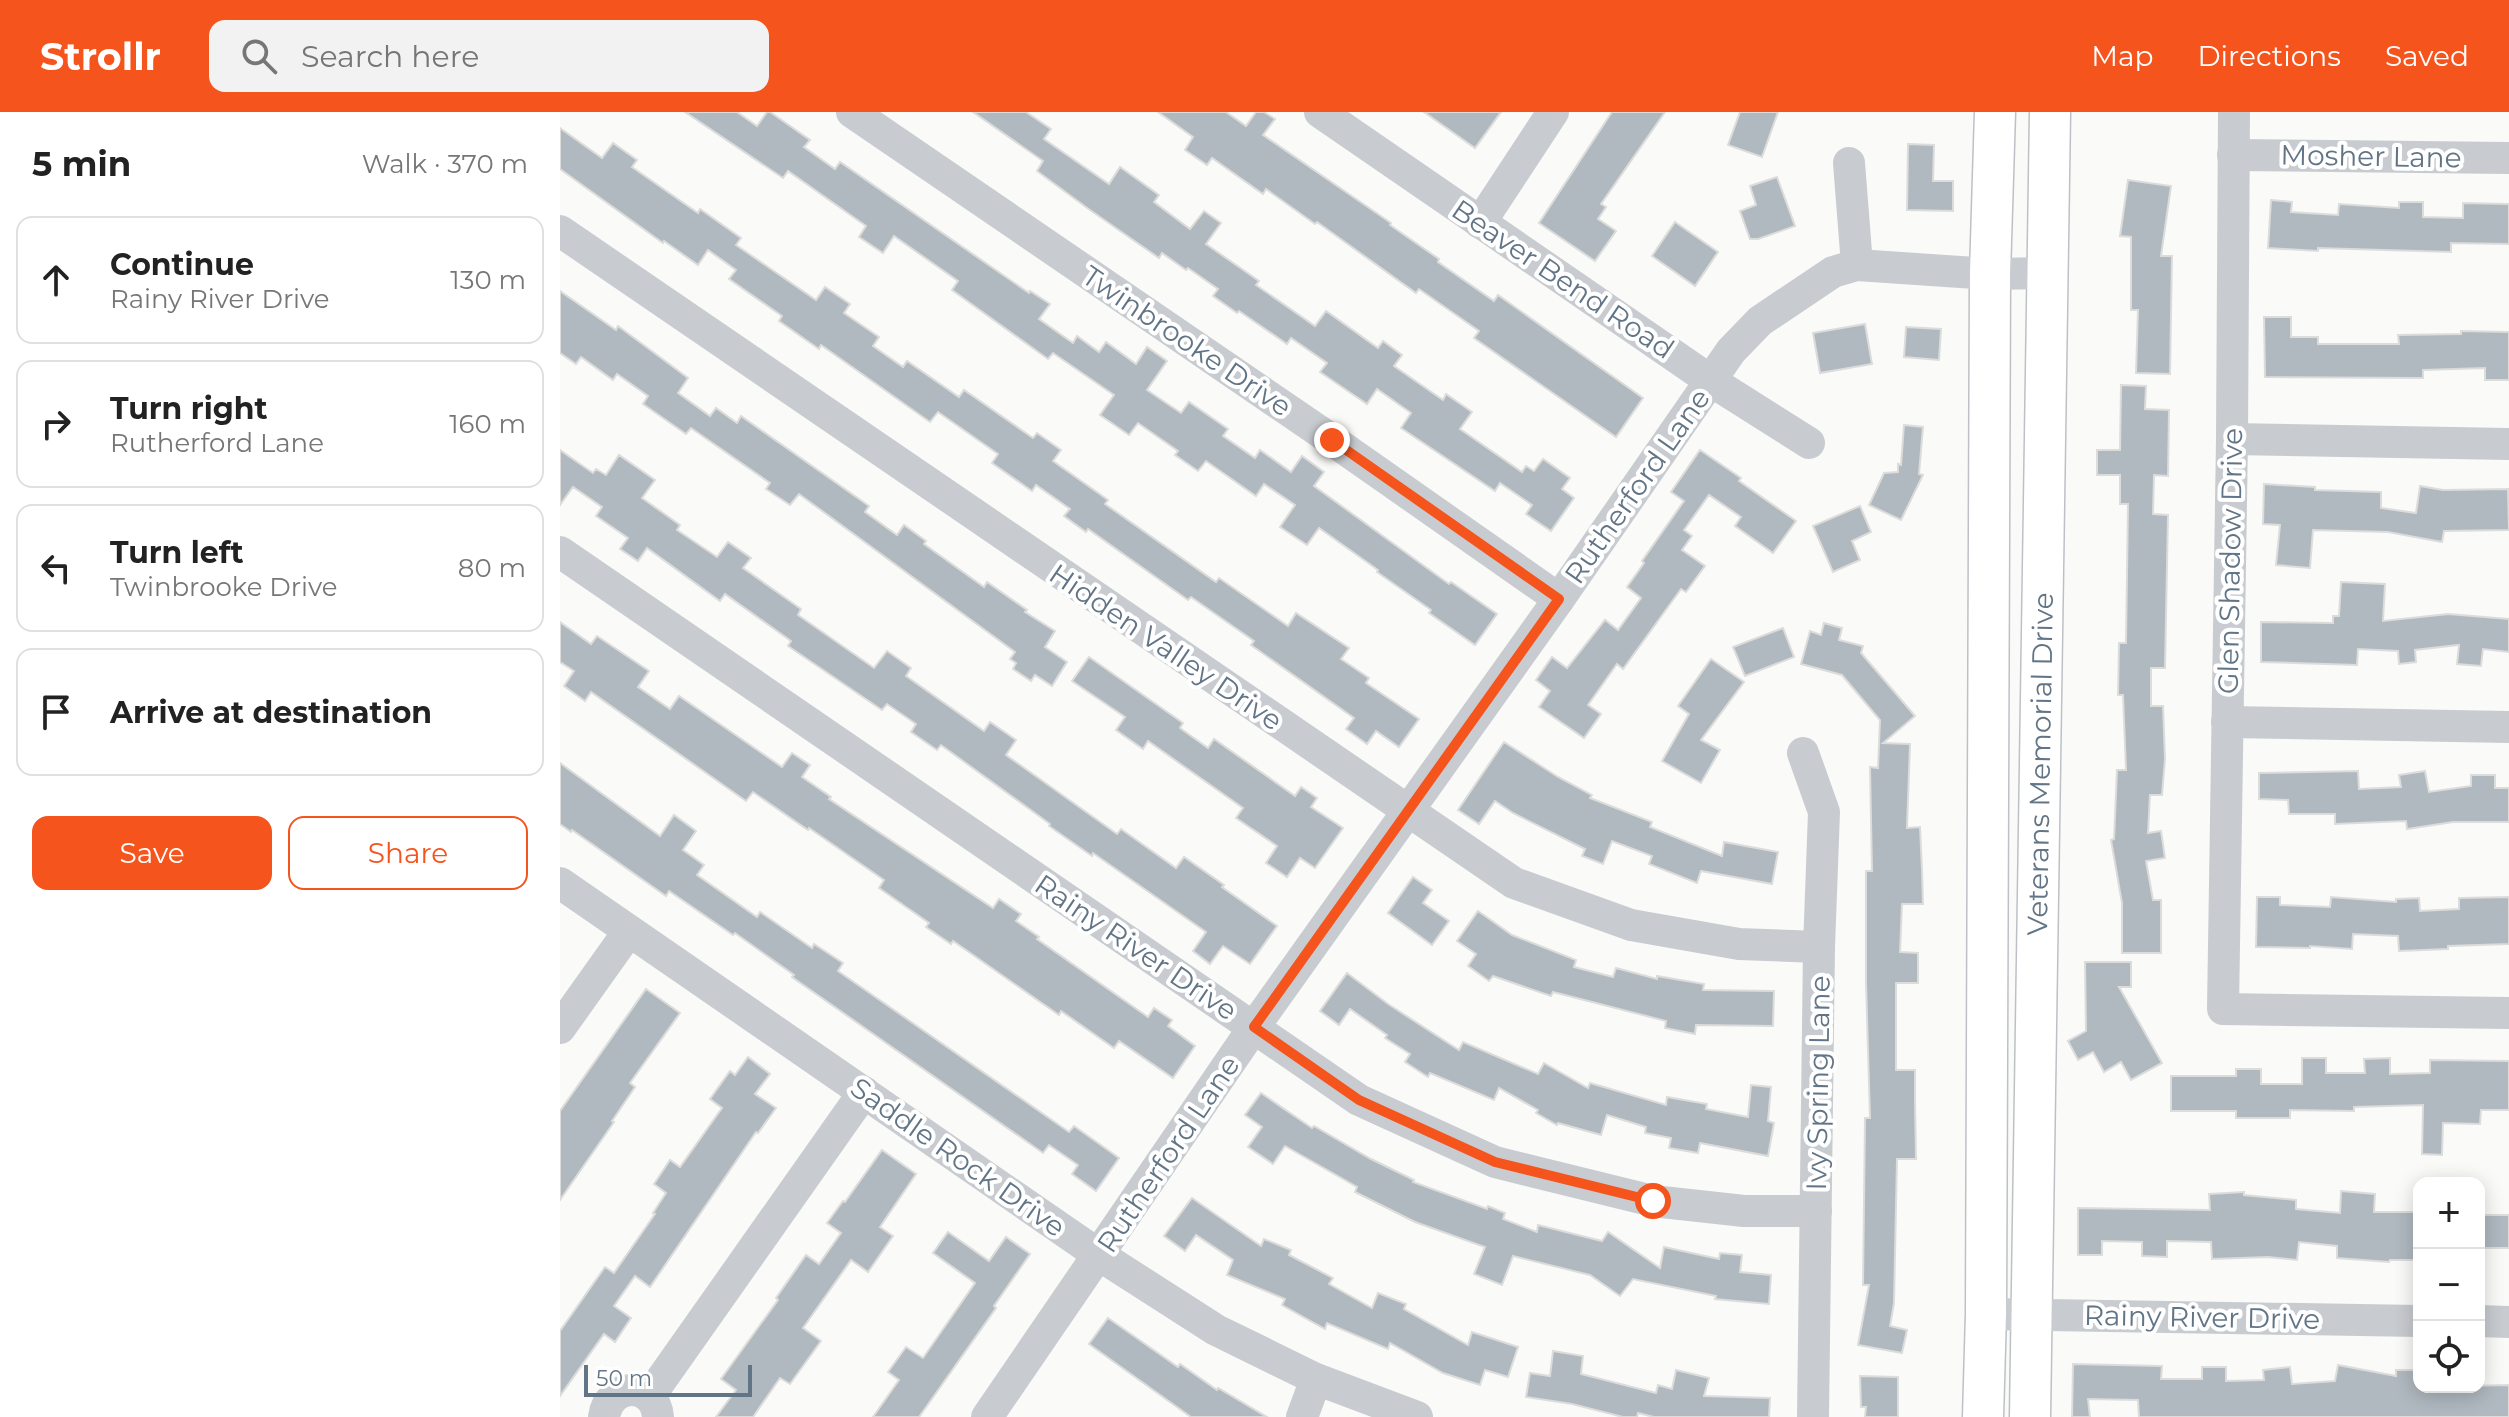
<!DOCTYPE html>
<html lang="en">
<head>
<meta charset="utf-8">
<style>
  :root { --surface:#fff; --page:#f2f2f2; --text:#222; --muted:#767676; --line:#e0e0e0; --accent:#f5541d }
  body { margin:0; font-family:Montserrat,sans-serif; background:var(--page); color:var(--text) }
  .controls { position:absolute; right:24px; bottom:24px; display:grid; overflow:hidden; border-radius:16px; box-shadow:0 4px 20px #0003 }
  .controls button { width:72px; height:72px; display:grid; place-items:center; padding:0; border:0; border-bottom:2px solid var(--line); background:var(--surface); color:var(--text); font:40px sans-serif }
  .scale { position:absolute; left:24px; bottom:20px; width:168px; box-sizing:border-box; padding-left:8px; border:4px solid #627586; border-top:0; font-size:22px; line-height:28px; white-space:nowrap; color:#627586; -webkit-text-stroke:6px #fff; paint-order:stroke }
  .stop { position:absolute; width:24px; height:24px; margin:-18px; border:6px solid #f5541d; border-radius:50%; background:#fff }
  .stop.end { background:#f5541d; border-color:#fff; box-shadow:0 2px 8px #0008 }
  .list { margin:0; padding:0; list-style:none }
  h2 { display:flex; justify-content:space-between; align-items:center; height:104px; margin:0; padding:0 32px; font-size:34px }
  h2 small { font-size:26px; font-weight:400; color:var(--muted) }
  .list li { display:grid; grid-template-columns:52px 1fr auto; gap:24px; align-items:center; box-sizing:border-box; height:128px; margin:0 16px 16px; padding:0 16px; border:2px solid var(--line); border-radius:16px }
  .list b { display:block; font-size:30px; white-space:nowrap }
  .list p { margin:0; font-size:26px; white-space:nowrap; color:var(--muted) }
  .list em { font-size:26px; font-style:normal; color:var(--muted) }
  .actions { display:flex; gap:16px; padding:24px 32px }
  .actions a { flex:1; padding:18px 0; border:2px solid var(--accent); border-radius:16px; text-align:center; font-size:28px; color:var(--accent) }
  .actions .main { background:var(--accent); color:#fff }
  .icon { flex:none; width:44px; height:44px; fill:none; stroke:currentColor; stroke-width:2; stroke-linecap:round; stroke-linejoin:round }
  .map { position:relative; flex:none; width:1949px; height:1305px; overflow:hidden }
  header { display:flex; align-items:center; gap:48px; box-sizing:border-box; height:112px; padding:0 40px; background:var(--accent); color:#fff }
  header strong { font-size:38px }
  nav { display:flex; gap:44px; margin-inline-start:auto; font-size:28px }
  .search { width:560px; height:72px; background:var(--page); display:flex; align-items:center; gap:20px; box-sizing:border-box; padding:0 28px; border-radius:16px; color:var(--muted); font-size:30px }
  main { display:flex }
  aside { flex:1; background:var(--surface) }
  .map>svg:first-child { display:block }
  .building { fill:#b0b9c0; stroke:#dcdcda; stroke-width:2 }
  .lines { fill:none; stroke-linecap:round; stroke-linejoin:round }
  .major-casing { stroke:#bdc1c5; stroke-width:43 }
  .minor { stroke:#c8ccd0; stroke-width:32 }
  .major { stroke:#fff; stroke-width:40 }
  .route { stroke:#f5541d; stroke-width:10 }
  .labels { text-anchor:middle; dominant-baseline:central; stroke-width:8; stroke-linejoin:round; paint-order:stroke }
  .street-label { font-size:28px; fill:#627586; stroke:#fff }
</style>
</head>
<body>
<header>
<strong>Strollr</strong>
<div class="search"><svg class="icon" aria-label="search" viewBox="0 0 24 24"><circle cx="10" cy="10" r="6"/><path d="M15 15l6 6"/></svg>Search here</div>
<nav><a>Map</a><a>Directions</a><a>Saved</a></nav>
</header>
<main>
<aside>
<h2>5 min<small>Walk · 370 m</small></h2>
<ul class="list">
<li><svg class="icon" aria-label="ahead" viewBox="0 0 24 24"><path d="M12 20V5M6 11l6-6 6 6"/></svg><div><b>Continue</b><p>Rainy River Drive</p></div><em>130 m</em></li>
<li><svg class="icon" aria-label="right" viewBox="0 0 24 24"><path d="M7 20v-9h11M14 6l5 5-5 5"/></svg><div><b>Turn right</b><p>Rutherford Lane</p></div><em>160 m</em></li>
<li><svg class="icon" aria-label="left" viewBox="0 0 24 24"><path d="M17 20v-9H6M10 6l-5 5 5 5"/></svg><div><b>Turn left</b><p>Twinbrooke Drive</p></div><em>80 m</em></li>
<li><svg class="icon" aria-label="arrive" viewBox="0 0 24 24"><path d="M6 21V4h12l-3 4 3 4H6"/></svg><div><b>Arrive at destination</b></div></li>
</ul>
<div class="actions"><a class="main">Save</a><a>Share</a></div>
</aside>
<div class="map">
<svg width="1949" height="1305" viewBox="0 0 1949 1305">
  <rect width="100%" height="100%" fill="#fafaf8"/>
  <g class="building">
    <polygon points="125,0 177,0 197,14 207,0 210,0 250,28 244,35 275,57 280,50 469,181 470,179 490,192 479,207 513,231 517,224 539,240 546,230 576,252 587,235 607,249 587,278 621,301 629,290 668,317 663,324 695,346 700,338 731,360 742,344 764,360 754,374 889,472 891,470 937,502 915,533 869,501 871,498 817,460 818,458 759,416 747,433 720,415 735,393 704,372 696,384 646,349 638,359 615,343 618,339 578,311 569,323 540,303 554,283 493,241 488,247 392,178 398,169 334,124 323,141 299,125 306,114 228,59 223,66"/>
    <polygon points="413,0 466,0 491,17 484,27 549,72 560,55 599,83 594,90 630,117 644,99 661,111 646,132 699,169 696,173 755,214 766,199 818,236 823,229 842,243 834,254 883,288 886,282 912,300 900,317 962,360 966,354 974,359 983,347 1010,366 1002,377 1014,386 991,419 966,402 972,393 940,371 935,379 841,316 851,301 817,277 807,292 779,273 760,260 767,251 731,226 727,232 679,199 677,201 653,184 658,177 628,156 626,158 602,141 599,146 530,98 477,59 483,49"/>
    <polygon points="598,0 666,0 686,14 696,0 704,0 715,7 703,23 831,111 830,113 879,147 878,150 934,189 938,183 1083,286 1056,325 914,226 919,219 859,177 856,181 757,110 755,112 706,77 703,82 652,46 647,53 625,38 633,25"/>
    <polygon points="864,0 941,0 915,36"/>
    <polygon points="1052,0 1105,0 1041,92 1046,95 1038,107 1056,119 1035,149 979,111"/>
    <polygon points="1180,0 1218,0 1202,45 1168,33"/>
    <polygon points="0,16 42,46 53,31 77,48 72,55 138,101 140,97 181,126 176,133 256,188 265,175 290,192 284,201 319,225 313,234 343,255 347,249 399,285 404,278 473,326 477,321 501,338 493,349 548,388 545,392 656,470 659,466 728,514 736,501 789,536 781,547 809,566 806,571 859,607 839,635 816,619 807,632 786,617 794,606 691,533 694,529 631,485 628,488 528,417 526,420 504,404 510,397 476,373 472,379 432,351 438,342 378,300 370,310 261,233 259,237 219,209 222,204 169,167 176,158 148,138 138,153 104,129 103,131 0,57"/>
    <polygon points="1348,32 1374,33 1373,69 1393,69 1393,99 1347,98"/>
    <polygon points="1217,65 1235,114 1198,127 1190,127 1180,99 1196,93 1190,74"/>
    <polygon points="1568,68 1611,74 1601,144 1612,144 1610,262 1576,261 1578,198 1571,198 1571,125 1560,124"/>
    <polygon points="1711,88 1732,90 1731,100 1778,103 1779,92 1839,96 1839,90 1863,90 1863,105 1903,106 1903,91 1949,92 1949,132 1891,131 1891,140 1758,136 1758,139 1708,136"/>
    <polygon points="1115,110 1158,140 1135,174 1092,144"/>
    <polygon points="0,179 56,218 58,214 128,266 118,281 150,304 156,296 177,311 181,304 309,394 305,400 337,423 344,413 366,429 364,432 424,475 427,470 467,498 465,500 495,519 485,535 507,550 492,574 475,563 471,569 453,557 456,551 450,547 455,540 239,382 230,393 206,377 210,371 131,316 126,322 83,292 88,284 57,262 53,268 21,245 16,252 0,241"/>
    <polygon points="1704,205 1731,205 1731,225 1758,225 1758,232 1839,232 1838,223 1901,222 1901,219 1949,220 1949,268 1925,268 1925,256 1863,258 1863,266 1705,265"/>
    <polygon points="1305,212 1312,252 1260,261 1253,221"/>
    <polygon points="1346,215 1381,217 1379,248 1344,245"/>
    <polygon points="1561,273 1586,274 1585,297 1609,298 1608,364 1594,363 1593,402 1608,403 1605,556 1591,556 1591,594 1603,594 1605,647 1602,683 1590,683 1588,721 1601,719 1605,746 1586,749 1593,788 1601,788 1601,841 1562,841 1562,791 1551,728 1554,727 1557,658 1566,658 1563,583 1558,583 1559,531 1566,531 1568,392 1560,392 1560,363 1537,363 1537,338 1560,338"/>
    <polygon points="1344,313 1363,315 1359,362 1363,363 1341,408 1309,393 1324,361 1338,360 1338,352 1341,353"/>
    <polygon points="0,338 33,361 36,357 46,363 59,343 95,368 82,386 120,413 117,418 157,445 168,430 191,446 183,456 241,497 238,503 314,556 327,539 351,556 346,564 424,619 430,610 456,628 446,643 557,722 561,717 616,756 624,745 664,773 662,775 717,814 690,852 663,834 650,852 633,839 646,820 533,741 532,744 489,714 490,712 381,633 377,638 351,620 356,612 327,592 322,598 228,534 231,529 165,482 160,489 87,436 78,449 60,437 68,426 36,404 42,395 13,375 0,393"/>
    <polygon points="1140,338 1181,366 1179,369 1236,409 1213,441 1175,414 1181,405 1149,383 1124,418 1132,424 1122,438 1145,454 1126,480 1121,477 1063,557 1057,552 1028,593 1041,602 1024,626 979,595 990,579 976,568 992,545 1007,556 1045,508 1058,518 1081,486 1067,475 1084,451 1082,449 1124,389 1111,380"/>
    <polygon points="1704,372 1755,375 1755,378 1821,380 1821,396 1856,401 1860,374 1883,378 1948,377 1949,418 1884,419 1882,430 1828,420 1753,418 1750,456 1716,453 1720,413 1703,412"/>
    <polygon points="1300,394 1311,420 1292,429 1300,448 1273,460 1253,414"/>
    <polygon points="1781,470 1825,472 1823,509 1888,502 1949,507 1949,540 1923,537 1921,554 1897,552 1899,533 1855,538 1856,550 1839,552 1838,539 1798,537 1797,553 1701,550 1701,510 1773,511 1773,504 1779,504"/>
    <polygon points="0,510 31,532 37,524 89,559 78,575 110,597 119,584 222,655 232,641 250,653 242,665 271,685 269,687 433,796 439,787 461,802 456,809 479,825 477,827 588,905 594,896 612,908 608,914 635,934 613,966 559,929 554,936 501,899 499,903 393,829 391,832 366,815 369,811 319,776 324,768 249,716 248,718 193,680 186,689 31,580 25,589 4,574 14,559 0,550"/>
    <polygon points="1264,511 1282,516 1279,528 1303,534 1301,541 1355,604 1323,631 1350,632 1347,716 1360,715 1362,758 1363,792 1342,792 1340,840 1358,841 1358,871 1336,871 1336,958 1355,958 1355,989 1356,1047 1337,1047 1334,1191 1330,1214 1347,1218 1342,1241 1298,1233 1309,1173 1303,1173 1305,1006 1310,1006 1306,870 1306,759 1312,759 1310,655 1318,656 1320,608 1282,563 1241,552 1250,519 1261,523"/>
    <polygon points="1223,516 1234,545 1185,564 1173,535"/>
    <polygon points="529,545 623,611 620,616 648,636 654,627 735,684 741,675 757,686 751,695 783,716 755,756 740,746 727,765 706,751 717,734 676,706 683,696 588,629 583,637 556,618 565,605 512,569"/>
    <polygon points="1151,547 1184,570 1141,628 1160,638 1141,671 1102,649 1129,602 1118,594"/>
    <polygon points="944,630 998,665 1032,683 1030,686 1092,710 1090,715 1162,744 1164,730 1218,740 1212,772 1141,759 1137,771 1089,752 1092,744 1052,729 1043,752 1022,744 1025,737 953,701 935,689 919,712 898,698"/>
    <polygon points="0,651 100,724 114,703 136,719 123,738 144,753 137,763 197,805 200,800 252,836 254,832 283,851 278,859 509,1020 514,1014 559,1046 536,1079 512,1062 518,1053 489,1033 483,1041 232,865 234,863 175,821 173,823 109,779 106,784 12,718 11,720 0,712"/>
    <polygon points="1798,659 1799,677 1841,675 1839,663 1865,659 1869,680 1911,674 1911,663 1935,663 1935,676 1949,676 1949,710 1893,710 1847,717 1846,709 1775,712 1775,702 1729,702 1728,688 1699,687 1699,661"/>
    <polygon points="853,765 872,778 863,791 889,809 872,833 828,801"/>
    <polygon points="1697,785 1720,785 1720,793 1770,795 1771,785 1836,790 1836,787 1859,786 1860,799 1899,797 1899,786 1949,785 1949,832 1888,834 1888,837 1839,839 1838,824 1793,822 1792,837 1750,834 1750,836 1696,835"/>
    <polygon points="918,799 952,823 1016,848 1014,855 1053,865 1056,856 1097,867 1097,864 1144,872 1143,878 1214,879 1213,914 1136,913 1135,922 1105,916 1106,909 993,880 991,884 933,864 929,869 908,854 916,842 897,829"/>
    <polygon points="1525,850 1571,850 1571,875 1559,875 1602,951 1571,968 1561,950 1544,960 1533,940 1518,948 1508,929 1526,919"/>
    <polygon points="787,861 828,892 899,938 903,930 978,962 984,951 1028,976 1030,971 1106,993 1107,985 1147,992 1146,997 1188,1005 1191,973 1211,975 1208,1009 1214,1011 1208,1044 1140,1031 1138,1041 1109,1036 1111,1026 1085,1021 1086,1015 1047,1003 1041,1023 998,1011 997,1013 976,1001 978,998 939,976 934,988 870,961 868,965 845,950 850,942 825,926 827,923 790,897 779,913 760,899"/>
    <polygon points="86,877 120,901 70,971 75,975 52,1009 54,1010 0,1088 0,999"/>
    <polygon points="188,945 210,962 195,982 216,996 198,1021 196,1020 90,1175 75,1164 54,1194 71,1206 55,1230 44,1222 0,1284 0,1219 45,1155 54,1161 95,1102 93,1101 106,1081 94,1072 110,1048 120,1055 162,996 150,987 170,959 175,963"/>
    <polygon points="1742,946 1766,946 1766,961 1805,961 1804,947 1830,946 1830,962 1870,961 1870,948 1949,949 1949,998 1921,998 1920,1012 1883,1011 1882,1043 1862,1042 1863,993 1794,995 1794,999 1730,998 1730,1006 1676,1006 1676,999 1611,999 1611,964 1676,964 1676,957 1701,957 1701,972 1742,972"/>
    <polygon points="701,981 752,1016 754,1014 811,1047 854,1068 853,1070 927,1097 928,1094 945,1101 943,1107 977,1120 978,1113 1042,1129 1048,1120 1100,1156 1104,1135 1159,1147 1160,1141 1182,1143 1180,1160 1211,1163 1209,1192 1155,1187 1156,1184 1073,1167 1060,1184 1030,1163 953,1144 942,1173 914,1162 925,1135 855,1110 795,1080 797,1075 725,1034 713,1052 688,1035 702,1015 685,1003"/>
    <polygon points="322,1038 356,1062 320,1115 333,1124 308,1160 291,1148 243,1216 261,1229 230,1272 220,1266 193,1305 156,1305 176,1278 161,1267 218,1188 216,1186 246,1143 259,1152 281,1121 267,1111 283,1089 285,1090"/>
    <polygon points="1781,1079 1815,1082 1814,1100 1859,1100 1859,1148 1830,1148 1829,1150 1777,1146 1777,1134 1739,1130 1737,1148 1708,1145 1652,1147 1651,1130 1607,1129 1607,1145 1582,1144 1582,1130 1542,1129 1542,1143 1518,1143 1518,1096 1650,1098 1649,1082 1684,1080 1684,1083 1736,1088 1736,1097 1780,1101"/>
    <polygon points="632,1086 701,1134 704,1127 731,1138 729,1143 773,1166 769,1172 812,1196 818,1181 846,1192 844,1197 908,1233 912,1220 958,1235 948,1265 925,1258 920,1273 883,1261 830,1231 828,1237 767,1211 765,1217 722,1193 725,1187 667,1163 673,1148 636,1123 625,1139 604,1124"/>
    <rect x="1919" y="1103" width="30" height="33"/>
    <polygon points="388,1120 429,1149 446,1125 470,1142 434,1194 436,1196 359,1305 313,1305 339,1268 328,1260 346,1235 363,1246 415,1171 373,1141"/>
    <polygon points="548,1206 618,1255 620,1252 657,1278 658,1276 707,1305 631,1305 529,1232"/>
    <polygon points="993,1239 1023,1244 1021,1262 1096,1281 1098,1273 1112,1277 1116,1258 1149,1266 1144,1284 1210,1286 1209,1305 1094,1305 1078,1301 1077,1305 1063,1305 1012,1292 966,1285 970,1261 990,1264"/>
    <polygon points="1513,1252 1602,1254 1601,1267 1642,1267 1642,1255 1666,1255 1666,1269 1704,1268 1703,1258 1730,1255 1732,1272 1775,1269 1778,1253 1836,1264 1836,1258 1859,1258 1859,1275 1949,1273 1949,1305 1579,1305 1578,1288 1528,1287 1530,1305 1512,1305"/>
    <polygon points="1300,1264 1338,1265 1338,1305 1305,1305 1306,1295 1301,1295"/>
  </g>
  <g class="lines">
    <g class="major-casing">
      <g id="major">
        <polyline points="1423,1305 1426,1202 1430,162 1435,0"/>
        <polyline points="1470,1305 1490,0"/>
      </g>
    </g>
    <g class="minor">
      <polyline points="292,0 772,328 999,487"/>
      <polyline points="760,0 1151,269 1249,331"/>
      <polyline points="1674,0 1672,327 1663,897 1949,901"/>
      <polyline points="1673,43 1949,46"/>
      <polyline points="1289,51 1297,153"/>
      <polyline points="920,111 993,0"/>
      <polyline points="0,119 954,771 1071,813 1179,832 1259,835"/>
      <polyline points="1672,327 1949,332"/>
      <polyline points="0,440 799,988 935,1050 1093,1089 1184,1099 1256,1099"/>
      <polyline points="1667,610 1949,615"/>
      <polyline points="1243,641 1264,700 1259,835 1253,1305"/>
      <polyline points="0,771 539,1143 656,1218 756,1267 857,1305"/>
      <polyline points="0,916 69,819"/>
      <polyline points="1426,1202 1859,1209"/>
      <polyline points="1919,1209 1949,1210"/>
      <polyline points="89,1285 304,980"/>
      <path d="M44,1305C49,1269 95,1269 98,1305"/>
      <polyline points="427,1305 694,915 999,487 1171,239 1200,209 1273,160 1297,153 1430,162 1487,161"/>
      <polyline points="742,1305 756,1267"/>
    </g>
    <use href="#major" class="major"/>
  </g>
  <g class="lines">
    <polyline class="route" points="772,328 999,487 694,915 799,988 935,1050 1093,1089"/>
  </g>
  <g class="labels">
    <g class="street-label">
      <text transform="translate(1811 44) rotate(1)">Mosher Lane</text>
      <text transform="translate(1003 167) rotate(34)">Beaver Bend Road</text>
      <text transform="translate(627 229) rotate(34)">Twinbrooke Drive</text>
      <text transform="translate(1077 374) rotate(-55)">Rutherford Lane</text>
      <text transform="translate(1670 449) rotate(-89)">Glen Shadow Drive</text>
      <text transform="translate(606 535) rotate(34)">Hidden Valley Drive</text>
      <text transform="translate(1480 652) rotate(-89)">Veterans Memorial Drive</text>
      <text transform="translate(576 835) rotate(34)">Rainy River Drive</text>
      <text transform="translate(1258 971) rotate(-89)">Ivy Spring Lane</text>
      <text transform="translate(608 1042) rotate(-56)">Rutherford Lane</text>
      <text transform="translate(398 1045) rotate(35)">Saddle Rock Drive</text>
      <text transform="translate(1642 1205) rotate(1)">Rainy River Drive</text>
    </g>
  </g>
</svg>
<div class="controls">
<button>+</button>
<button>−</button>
<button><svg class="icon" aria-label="locate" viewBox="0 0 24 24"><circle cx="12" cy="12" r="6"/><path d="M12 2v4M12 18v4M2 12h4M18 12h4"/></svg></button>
</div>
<div class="scale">50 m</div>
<div class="stop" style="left:1093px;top:1089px"></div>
<div class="stop end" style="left:772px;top:328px"></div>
</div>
</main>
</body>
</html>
